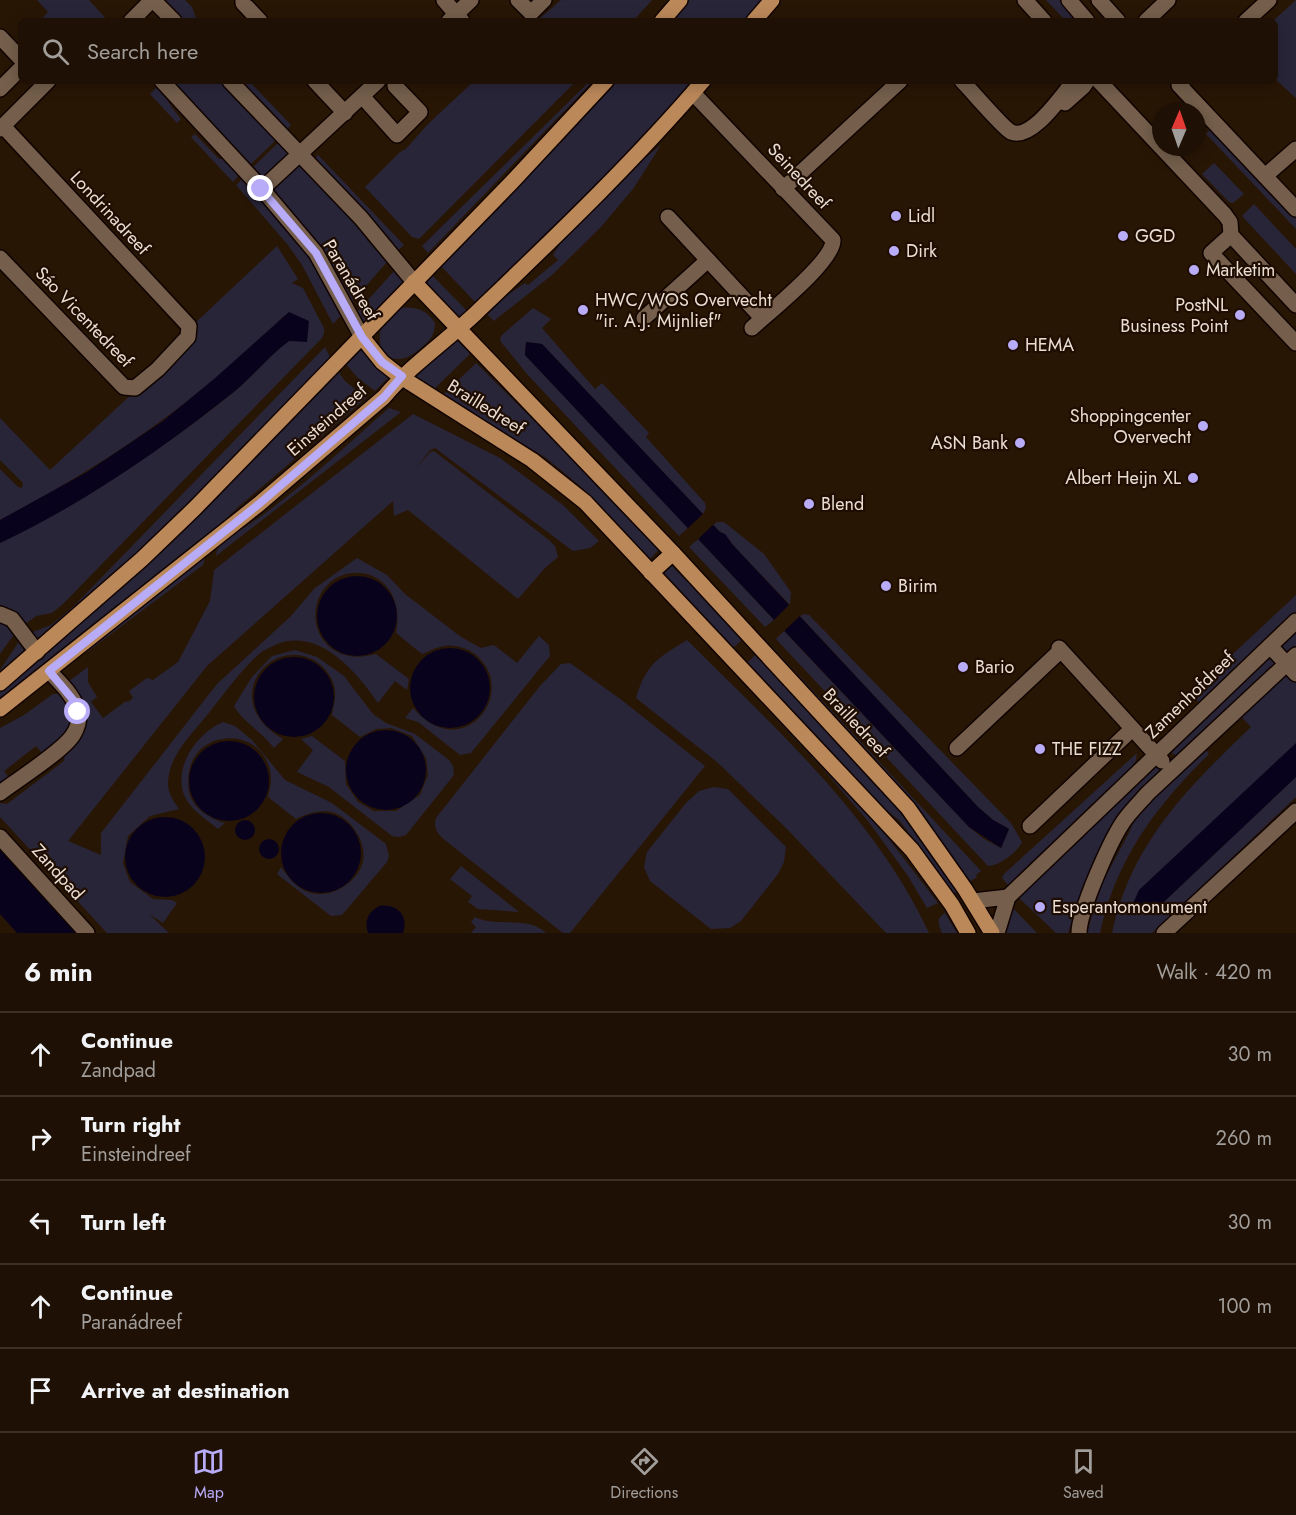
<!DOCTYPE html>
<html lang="en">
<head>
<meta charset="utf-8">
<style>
  :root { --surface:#1e1004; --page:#2b1e13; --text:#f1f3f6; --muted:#a19d9a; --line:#3c3026; --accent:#b8abf7 }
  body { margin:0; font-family:Jost,sans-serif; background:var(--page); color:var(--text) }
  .compass { position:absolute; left:1152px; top:102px; width:54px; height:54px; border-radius:50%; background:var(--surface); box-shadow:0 3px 15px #0003; rotate:2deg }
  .stop { position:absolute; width:18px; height:18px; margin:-14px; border:4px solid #b8abf7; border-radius:50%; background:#fff }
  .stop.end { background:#b8abf7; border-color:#fff; box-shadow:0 2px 6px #0008 }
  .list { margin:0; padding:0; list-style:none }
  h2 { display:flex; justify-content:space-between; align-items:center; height:78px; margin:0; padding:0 24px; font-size:26px }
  h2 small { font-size:20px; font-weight:400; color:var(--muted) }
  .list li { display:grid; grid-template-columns:39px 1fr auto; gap:18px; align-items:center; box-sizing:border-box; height:84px; padding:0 24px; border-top:2px solid var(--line) }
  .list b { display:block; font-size:22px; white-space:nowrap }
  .list p { margin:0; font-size:20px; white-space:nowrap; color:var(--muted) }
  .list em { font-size:20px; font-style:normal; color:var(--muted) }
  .icon { flex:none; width:33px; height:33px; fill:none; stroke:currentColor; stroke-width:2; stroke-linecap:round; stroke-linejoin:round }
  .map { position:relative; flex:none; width:1296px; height:933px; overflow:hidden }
  .search { position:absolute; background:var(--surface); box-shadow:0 3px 15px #0003; left:18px; right:18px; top:18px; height:66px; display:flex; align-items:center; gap:15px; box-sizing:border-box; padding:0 21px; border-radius:9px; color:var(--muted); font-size:22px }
  .sheet { height:498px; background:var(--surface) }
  nav { display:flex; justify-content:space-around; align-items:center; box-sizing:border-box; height:84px; border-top:2px solid var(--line); background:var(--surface); font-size:16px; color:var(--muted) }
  nav a { display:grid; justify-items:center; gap:3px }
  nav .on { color:var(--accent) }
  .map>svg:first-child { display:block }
  .green { fill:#292539 }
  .water { fill:#09021c }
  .pier { fill:#281605 }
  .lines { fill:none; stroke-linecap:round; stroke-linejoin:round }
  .minor-casing { stroke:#100300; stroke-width:18 }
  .major-casing { stroke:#100300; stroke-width:18 }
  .minor { stroke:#755f4c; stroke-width:15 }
  .major { stroke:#bb885a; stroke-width:15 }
  .route { stroke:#b8abf7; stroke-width:8 }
  .poi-dot { fill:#b8abf7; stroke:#1e0d00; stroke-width:2 }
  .labels { text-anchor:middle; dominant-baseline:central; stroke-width:4.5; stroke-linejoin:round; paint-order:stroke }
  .street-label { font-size:18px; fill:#eaddd3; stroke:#1e0d00 }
  .poi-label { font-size:18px; fill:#eaddd3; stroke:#1e0d00; text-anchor:start }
</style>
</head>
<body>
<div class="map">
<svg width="1296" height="933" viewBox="0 0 1296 933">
  <rect width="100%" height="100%" fill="#281605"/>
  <g class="green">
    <polygon points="37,0 89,0 108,21 40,21 48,12"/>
    <polygon points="165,0 185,0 192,7 197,21 179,21 165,3"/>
    <polygon points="561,0 652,0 633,21 537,21"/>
    <polygon points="687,0 764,0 746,21 668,21"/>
    <polygon points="1046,0 1062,0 1082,21 1066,21"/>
    <polygon points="1296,0 1296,98 1275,79 1275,21 1273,21"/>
    <polygon points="167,81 226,81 279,137 247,168"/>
    <polygon points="236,81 249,81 291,125 284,132"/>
    <polygon points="474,81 576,81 419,239 412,237 365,187 400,152 406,149 428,124"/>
    <polygon points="590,81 593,81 428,253 422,246"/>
    <polygon points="613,81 693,81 663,117 653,124 561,223 477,304 439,264"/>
    <polygon points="158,86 173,109 181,119 177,123 150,94"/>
    <polygon points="1213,126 1296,215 1296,229 1206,134"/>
    <polygon points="195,134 219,159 223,159 241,173 233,182 191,137"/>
    <polygon points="281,140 289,152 288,156 266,177 261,179 250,170"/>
    <path d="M661,145L633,189L600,228L552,275L494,321L485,312L489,308L525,283L528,285L558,260L553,255C580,212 621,177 661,145Z"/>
    <polygon points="318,155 404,245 396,252 312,161"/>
    <polygon points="302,163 361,224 367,240 387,262 352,302 331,264 271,191 294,164"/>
    <polygon points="1214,163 1244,194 1233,203 1229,202 1202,174"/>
    <polygon points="245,176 306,249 342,314 333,324 302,265 288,245 236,185"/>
    <polygon points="1254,204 1296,249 1296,274 1242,216"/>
    <path d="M277,246L298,279L292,283L303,288L324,328V333L322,338L63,604L52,613L36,616L24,625L0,607V543C84,501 162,450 235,391C254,375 269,355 289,341L284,316C198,401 107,464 0,520V469L18,487L22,488L23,483L0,460V418L50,470L190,340L193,325Z"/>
    <polygon points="395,270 406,281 364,325 357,312"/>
    <polygon points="430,273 468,312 460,320 423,281"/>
    <path d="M401,308C416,306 427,310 435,323C435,335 430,340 422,347C383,384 361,325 401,308Z"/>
    <polygon points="533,308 551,319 542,328 595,389 602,383 649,433 646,437 705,503 706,508 703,514 542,344 526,342 525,355 688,528 679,536 527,374 501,342 500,339 502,335"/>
    <polygon points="456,339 470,354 433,390 414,378"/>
    <polygon points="364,341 390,376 375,391 358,378 344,362"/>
    <polygon points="325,347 331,359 159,536 40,640 30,633 51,625 73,607"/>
    <polygon points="476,363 661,547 650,559 579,485 545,457 442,396"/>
    <polygon points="337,370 345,381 366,398 238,507 212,533 0,704 0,687 135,572 144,569 229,484"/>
    <path d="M389,408L401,412L216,556C217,541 235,533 247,526C298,492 343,448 389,408Z"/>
    <path d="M413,414L500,458L563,505L599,541L590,548L573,551L435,448L430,450L415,470L430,452L434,451L549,540L555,546L558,557L545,568L518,599L408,510L394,516L393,501L207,666L68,841L101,855V833L217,684L290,617L315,588L357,558L387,575L405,594L461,637L481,648L494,645L517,663L539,636L549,645L550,656L471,753L460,755L418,722L405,718L413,708C463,766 521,692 475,654C466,647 451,643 440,647C434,648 428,652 422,654L396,633C409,562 326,554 316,608C314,620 317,633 325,642C338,658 358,659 376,654L409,679L407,690L395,681L378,703C356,671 318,626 275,645C270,648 263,650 259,654C240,671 224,694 208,714C192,734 168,756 168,784C168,793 174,802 179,809L150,816L128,836L123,863L130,882L153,899L172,900L177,903L163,923L149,914L169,933H107L0,817V803L7,804L64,761L65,752C103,718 72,717 69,681L88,667V682L97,697L91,702L103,718L126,701L128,702L133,698L129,691L147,678L153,680L178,662L210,601L214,570Z"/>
    <path d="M717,522H724L764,554L791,592L790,605L732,544C728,535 719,532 713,525Z"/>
    <polygon points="698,539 774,620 765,627 689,547"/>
    <polygon points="205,557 203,565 87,652 85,652 83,650"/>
    <polygon points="670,564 743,639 733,648 661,573"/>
    <path d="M1296,595V775L1280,758L1150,915L1296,777V797L1152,933H1112C1130,845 1188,787 1251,727L1233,708L1177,756L1165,748L1221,695L1215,688L1199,702L1196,699L1211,684L1206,679Z"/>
    <path d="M804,614L809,615L1011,823L1022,842C1018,852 999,866 988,866L776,639L784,631L969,827L984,839L1001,848L1009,829L993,820L978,807L800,616Z"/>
    <polygon points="0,621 7,624 15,633 0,654"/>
    <path d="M20,640C31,659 13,666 0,678V670Z"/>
    <path d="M687,640C776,729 875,817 929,933H886L787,829L717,762L636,698C646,664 658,658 687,640Z"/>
    <polygon points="773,648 981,871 976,875 977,877 969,882 772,651"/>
    <path d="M295,650L317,657L344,676L373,714L386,723L415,734L449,760L453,766L454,775L406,835L399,837L392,836L329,787L297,772L313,750L301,739L312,736L345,761L346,784L358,802L374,811H396L420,795L428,775L426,758L412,736L391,728L376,729L360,737L332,715C333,707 336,699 335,692C335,683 329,673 323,667C279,626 212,698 283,739L274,748C262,732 242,721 234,706L252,677L272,656Z"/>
    <polygon points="755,655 897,808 958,890 954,893 899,820 877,803 747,663"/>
    <path d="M570,663L623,701L705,766L570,933H563L451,845C442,837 432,832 436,818L540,686L561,664Z"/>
    <polygon points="736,673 878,825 938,903 927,908 908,876 868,821 823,769 738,678"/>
    <path d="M53,694H58C85,722 66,735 42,753L36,746L4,771L9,778L0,785V728L24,715Z"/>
    <path d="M223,722L235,726L252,740L285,780L332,803L386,844L389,856L387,862L342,915L331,916L277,874L281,867C288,877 296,888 308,892C329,900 357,884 363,862C365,853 362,842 358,835C343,808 322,806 296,819L268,797C269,792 271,785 271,779C269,721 179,725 189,791C192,808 210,819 225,823L218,829C207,820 191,810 185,797C172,768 197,733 223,722Z"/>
    <path d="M1206,750L1209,754C1156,806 1116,859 1100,933H1087L1102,883L1129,833L1137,812L1179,768Z"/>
    <polygon points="1137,753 1136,760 1130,771 1009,886 1002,878 1004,874"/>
    <polygon points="1153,760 1158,765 1160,774 1099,853 1083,886 1068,933 1056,933 1018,897"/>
    <polygon points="714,787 728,789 786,847 784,862 778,874 741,921 730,928 711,929 650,881 644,867 647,852 686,803 699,791"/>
    <polygon points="461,866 519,912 478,909 468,902 472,896 450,879"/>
    <polygon points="1012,907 1037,933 1001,933"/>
    <path d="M945,913L957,933H942C938,924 936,918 945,913Z"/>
    <path d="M475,917C496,928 528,915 546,933H471L476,927L471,922Z"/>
  </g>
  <g class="water">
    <path d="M289,312L309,321L307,342L289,341C269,356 254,375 235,391C162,449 85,503 0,543V520L87,472L163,421L214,379Z"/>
    <polygon points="526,342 542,344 720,532 725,534 732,544 978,807 993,820 1009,829 1001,848 969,827 525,355"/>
    <circle cx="357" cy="616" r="40"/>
    <circle cx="450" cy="688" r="40"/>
    <circle cx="294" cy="697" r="40"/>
    <circle cx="386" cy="770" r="40"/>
    <circle cx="229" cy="781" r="40"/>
    <polygon points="1296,743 1296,777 1150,915 1131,908 1139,890"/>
    <circle cx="321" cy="853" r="40"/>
    <circle cx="165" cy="857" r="40"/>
    <circle cx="245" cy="830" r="10"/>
    <circle cx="269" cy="849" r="10"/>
    <polygon points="0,849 76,933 17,933 0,914"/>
    <path d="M379,906C397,903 409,916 403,933H368C364,921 368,912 379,906Z"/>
  </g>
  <g class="pier">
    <polygon points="705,512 715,523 696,541 686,530"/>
    <polygon points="792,602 802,614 782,633 772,622"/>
  </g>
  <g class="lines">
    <g class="minor-casing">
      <g id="minor">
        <polyline points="153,0 174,21"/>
        <polyline points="243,0 243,3 260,21"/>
        <polyline points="444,0 462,21"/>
        <polyline points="518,0 531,13 544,0"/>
        <polyline points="1025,0 1044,21"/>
        <polyline points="1069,0 1087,21"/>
        <polyline points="1099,0 1118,21"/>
        <polyline points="131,21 152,0"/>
        <polyline points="449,21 471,0"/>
        <polyline points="1146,21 1168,0"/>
        <polyline points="1246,21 1269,0"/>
        <polyline points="0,37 21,59"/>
        <polyline points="162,81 262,189 316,253 362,337"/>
        <polyline points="230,81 361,218 414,282"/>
        <polyline points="315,81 345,113"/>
        <path d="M962,81C971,90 1003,128 1011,132C1032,141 1062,95 1074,81"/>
        <polyline points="1099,81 1225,215 1230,222 1231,235 1296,305"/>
        <polyline points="1183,81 1179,85 1296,209"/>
        <polyline points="0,89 21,68"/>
        <path d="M693,93L833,240C834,261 769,312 752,328"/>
        <polyline points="362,96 397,135 420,112 395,86"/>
        <polyline points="1065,103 1083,87 1087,81"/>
        <polyline points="0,129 48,81"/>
        <polyline points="1265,176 1296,149"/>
        <polyline points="262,189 378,81"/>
        <polyline points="783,189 900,81"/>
        <polyline points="668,217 762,318"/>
        <polyline points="1231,235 1211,253 1296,343"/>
        <polyline points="0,258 124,387 135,388 158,369 188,337 189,326 3,126"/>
        <polyline points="644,318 708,260"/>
        <polyline points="0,614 12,619 37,652"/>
        <polyline points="1270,646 1296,674"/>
        <polyline points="1059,648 1162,761"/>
        <polyline points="957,748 1060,651"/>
        <path d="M0,793C17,780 63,751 73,735C77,729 80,720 78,713C76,697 59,682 49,671"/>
        <polyline points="1030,826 1132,729"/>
        <polyline points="0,837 87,933"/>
        <polyline points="973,901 1008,897"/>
        <polyline points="997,933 1008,897 1296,621"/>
        <path d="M1079,933C1079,911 1112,836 1126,818C1133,809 1141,801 1148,793L1296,655"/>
        <polyline points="1164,933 1296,811"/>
      </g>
    </g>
    <g class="major-casing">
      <g id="major">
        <polyline points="662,21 680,0"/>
        <polyline points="754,21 772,0"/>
        <polyline points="414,282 673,553 908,808 965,889 992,933"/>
        <polyline points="362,337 382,362 401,377 532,460 585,502 912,850 952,905 968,933"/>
        <polyline points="651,573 673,553"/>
        <polyline points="0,683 142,559 195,508 511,183 606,81"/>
        <path d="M0,709L259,504L384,397C411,365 445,342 475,314C553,239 633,163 703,81"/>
      </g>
    </g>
    <use href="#minor" class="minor"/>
    <use href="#major" class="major"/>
  </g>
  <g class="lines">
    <polyline class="route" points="78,712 74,701 49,671 259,504 384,397 402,376 382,362 362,337 316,253 261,189"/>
  </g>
  <g class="poi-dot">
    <circle cx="896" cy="216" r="6"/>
    <circle cx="1123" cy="236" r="6"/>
    <circle cx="894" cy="251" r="6"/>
    <circle cx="1194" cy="270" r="6"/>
    <circle cx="583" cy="310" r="6"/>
    <circle cx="1240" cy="315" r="6"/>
    <circle cx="1013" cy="345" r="6"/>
    <circle cx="1203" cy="426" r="6"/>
    <circle cx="1020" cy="443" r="6"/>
    <circle cx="1193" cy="478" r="6"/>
    <circle cx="809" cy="504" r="6"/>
    <circle cx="886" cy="586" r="6"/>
    <circle cx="963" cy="667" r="6"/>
    <circle cx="1040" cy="749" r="6"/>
    <circle cx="1040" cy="907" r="6"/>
  </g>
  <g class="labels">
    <g class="street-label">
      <text transform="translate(799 176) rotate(47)">Seinedreef</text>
      <text transform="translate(110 213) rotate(47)">Londrinadreef</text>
      <text transform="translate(351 280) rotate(59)">Paranádreef</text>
      <text transform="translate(84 317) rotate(46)">Sáo Vicentedreef</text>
      <text transform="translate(486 407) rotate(32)">Brailledreef</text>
      <text transform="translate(327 420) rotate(-41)">Einsteindreef</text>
      <text transform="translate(1190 695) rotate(-44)">Zamenhofdreef</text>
      <text transform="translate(856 723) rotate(47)">Brailledreef</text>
      <text transform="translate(58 872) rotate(48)">Zandpad</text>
    </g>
    <g class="poi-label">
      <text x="908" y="216">Lidl</text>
      <text x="1135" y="236">GGD</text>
      <text x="906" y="251">Dirk</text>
      <text x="1206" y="270">Marketim</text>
      <text x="595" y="300">HWC/WOS Overvecht<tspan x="595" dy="21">"ir. A.J. Mijnlief"</tspan></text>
      <text x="1228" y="305" text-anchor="end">PostNL<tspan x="1228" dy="21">Business Point</tspan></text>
      <text x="1025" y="345">HEMA</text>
      <text x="1191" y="416" text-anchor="end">Shoppingcenter<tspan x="1191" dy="21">Overvecht</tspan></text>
      <text x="1008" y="443" text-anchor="end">ASN Bank</text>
      <text x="1181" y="478" text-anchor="end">Albert Heijn XL</text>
      <text x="821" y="504">Blend</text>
      <text x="898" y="586">Birim</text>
      <text x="975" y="667">Bario</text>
      <text x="1052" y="749">THE FIZZ</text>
      <text x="1052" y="907">Esperantomonument</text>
    </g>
  </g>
</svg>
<svg class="compass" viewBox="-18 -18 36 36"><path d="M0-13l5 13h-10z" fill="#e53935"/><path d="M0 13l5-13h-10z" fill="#a19d9a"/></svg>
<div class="stop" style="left:78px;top:712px"></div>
<div class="stop end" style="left:261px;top:189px"></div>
<div class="search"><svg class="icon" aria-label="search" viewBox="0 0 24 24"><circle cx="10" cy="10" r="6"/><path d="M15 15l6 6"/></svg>Search here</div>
</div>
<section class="sheet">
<h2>6 min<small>Walk · 420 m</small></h2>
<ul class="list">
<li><svg class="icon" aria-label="ahead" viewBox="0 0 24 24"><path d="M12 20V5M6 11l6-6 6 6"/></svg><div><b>Continue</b><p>Zandpad</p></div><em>30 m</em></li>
<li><svg class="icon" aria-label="right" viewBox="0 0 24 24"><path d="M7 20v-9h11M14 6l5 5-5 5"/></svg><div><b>Turn right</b><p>Einsteindreef</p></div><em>260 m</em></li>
<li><svg class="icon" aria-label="left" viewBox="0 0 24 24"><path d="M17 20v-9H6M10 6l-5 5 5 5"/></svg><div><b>Turn left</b></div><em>30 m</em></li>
<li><svg class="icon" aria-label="ahead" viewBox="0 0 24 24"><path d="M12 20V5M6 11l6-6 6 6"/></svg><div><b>Continue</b><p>Paranádreef</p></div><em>100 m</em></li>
<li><svg class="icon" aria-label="arrive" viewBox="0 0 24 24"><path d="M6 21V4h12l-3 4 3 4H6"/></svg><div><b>Arrive at destination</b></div></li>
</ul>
</section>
<nav>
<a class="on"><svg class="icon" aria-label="map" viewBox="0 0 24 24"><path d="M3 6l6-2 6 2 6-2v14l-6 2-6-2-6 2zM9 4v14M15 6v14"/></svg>Map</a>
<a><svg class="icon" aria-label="directions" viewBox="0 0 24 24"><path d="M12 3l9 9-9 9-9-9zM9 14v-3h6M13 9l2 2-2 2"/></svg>Directions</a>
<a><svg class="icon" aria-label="saved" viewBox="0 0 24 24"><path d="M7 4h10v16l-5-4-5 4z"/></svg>Saved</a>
</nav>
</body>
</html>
